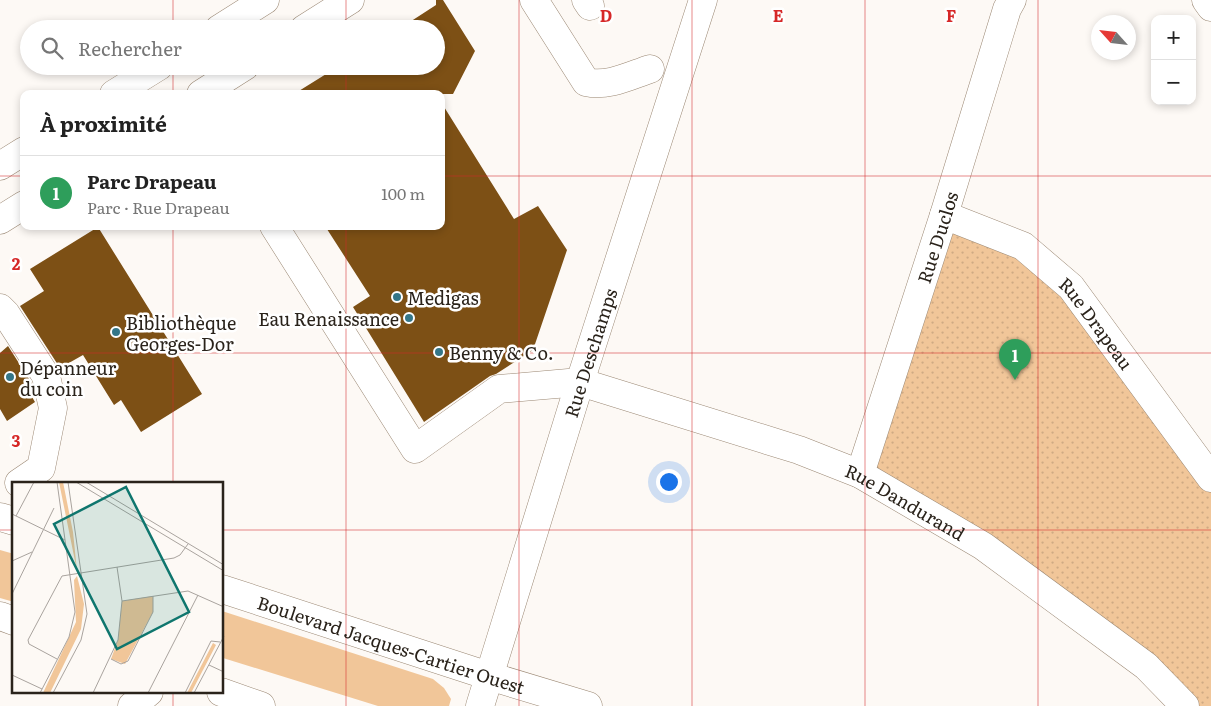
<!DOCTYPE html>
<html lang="fr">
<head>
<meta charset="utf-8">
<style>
  :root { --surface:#fff; --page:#f2f2f2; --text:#222; --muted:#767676; --line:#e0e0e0; --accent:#b45309 }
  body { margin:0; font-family:Literata,serif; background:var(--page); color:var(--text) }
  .controls { position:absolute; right:15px; top:15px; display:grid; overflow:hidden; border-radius:10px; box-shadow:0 2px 8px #0003 }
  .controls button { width:45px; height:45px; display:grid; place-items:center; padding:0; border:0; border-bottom:1px solid var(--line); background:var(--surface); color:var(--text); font:25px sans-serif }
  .compass { position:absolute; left:1091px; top:15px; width:45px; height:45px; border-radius:50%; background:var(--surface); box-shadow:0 2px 8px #0003; rotate:297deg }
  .you { position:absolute; left:668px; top:481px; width:18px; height:18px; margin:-12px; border:4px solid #fff; border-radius:50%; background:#1a73e8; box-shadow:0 0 0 8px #1a73e833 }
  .badge { display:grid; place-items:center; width:32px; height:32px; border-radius:50%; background:var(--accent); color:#fff; font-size:16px; font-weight:700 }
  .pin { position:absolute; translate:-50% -41px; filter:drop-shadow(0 1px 2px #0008) }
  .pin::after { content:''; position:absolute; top:26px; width:18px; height:15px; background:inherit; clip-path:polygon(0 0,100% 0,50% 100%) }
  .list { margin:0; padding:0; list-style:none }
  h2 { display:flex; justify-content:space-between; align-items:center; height:65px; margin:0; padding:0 20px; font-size:21px }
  h2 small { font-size:16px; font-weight:400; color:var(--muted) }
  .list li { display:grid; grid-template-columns:32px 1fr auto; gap:15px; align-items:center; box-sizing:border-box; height:75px; padding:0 20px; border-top:1px solid var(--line) }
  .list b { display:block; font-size:19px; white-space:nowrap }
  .list p { margin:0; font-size:16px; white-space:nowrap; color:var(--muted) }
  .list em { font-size:16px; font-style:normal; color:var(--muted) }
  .icon { flex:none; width:28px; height:28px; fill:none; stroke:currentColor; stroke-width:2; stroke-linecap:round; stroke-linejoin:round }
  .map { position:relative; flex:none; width:1211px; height:706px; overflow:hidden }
  .search { position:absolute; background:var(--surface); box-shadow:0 2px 8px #0003; left:20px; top:20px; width:425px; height:55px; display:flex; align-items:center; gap:12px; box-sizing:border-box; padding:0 18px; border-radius:28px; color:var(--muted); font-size:19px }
  .panel { position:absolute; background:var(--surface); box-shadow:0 2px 8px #0003; left:20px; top:90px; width:425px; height:140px; border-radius:10px }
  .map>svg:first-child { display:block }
  .grass { fill:#f1c699 }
  .park { fill:url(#park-dots) }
  .building { fill:#7d5015 }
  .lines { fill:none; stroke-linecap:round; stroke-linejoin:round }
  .minor-casing { stroke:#9b8874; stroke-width:29 }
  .major-casing { stroke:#9b8874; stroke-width:29 }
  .minor { stroke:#fff; stroke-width:28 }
  .major { stroke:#fff; stroke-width:28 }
  .grid { fill:none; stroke:#d62828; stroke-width:1; stroke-opacity:0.55 }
  .poi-dot { fill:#347688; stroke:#fff; stroke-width:2 }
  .labels { text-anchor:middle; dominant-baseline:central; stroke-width:5; stroke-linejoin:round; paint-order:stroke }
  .street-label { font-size:18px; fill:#2a231b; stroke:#fff }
  .poi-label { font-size:18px; fill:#2a231b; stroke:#fff; text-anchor:start }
  .inset-road { fill:none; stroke:#a9a39e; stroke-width:1 }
  .view { fill:#0f766e; fill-opacity:0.15; stroke:#0f766e; stroke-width:2.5 }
  .inset-edge { fill:none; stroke:#2a231b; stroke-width:2.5 }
  .grid-label { font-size:16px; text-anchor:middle; font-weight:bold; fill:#d62828; stroke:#fff; stroke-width:5; stroke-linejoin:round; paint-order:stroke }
</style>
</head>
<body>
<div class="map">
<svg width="1211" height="706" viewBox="0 0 1211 706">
  <defs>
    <pattern id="park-dots" width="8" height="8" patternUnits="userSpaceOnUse" patternTransform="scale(1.25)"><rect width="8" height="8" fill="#f1c699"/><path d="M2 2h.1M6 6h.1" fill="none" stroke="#cfaa83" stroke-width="1.8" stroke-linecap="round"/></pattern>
  </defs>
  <rect width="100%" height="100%" fill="#fdf9f5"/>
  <g class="grass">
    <polygon points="0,550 14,554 14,602 0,598"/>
    <polygon points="222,611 433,679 444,688 451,699 449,706 378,706 223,658"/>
  </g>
  <polygon class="park" points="944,215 1023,246 1211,478 1211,706 1185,706 860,474"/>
  <g class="building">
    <polygon points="436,0 443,0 475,51 453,94 294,94 339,66 436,66 436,29 399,29 436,5"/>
    <polygon points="441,102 514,219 538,206 567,250 533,350 496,374 490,376 424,422 353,307 370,296 325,226 441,226"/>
    <polygon points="98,227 202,394 141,432 121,400 114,405 83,355 60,368 20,306 44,291 30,269"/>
    <polygon points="8,346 31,382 32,384 26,387 35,402 7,421 0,409 0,353"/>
  </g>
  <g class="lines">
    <g class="minor-casing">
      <g id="minor">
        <path d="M534,0L586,82C608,87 629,76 650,69"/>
        <polyline points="586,0 590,6"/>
        <polyline points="1206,0 1211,7"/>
        <path id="s1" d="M944,215L1023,246L1071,287L1211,478"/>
        <path id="s2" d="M274,226L415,449L499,389L580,382L799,450L860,474L983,546L1146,666L1185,706"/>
        <polyline points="0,308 6,314 46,376 53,408 41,468 19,483"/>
        <path id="s3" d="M860,474L944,215L1007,9L1012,0"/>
        <polyline points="132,706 149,692"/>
        <path id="s4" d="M480,706L580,382L703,0"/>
      </g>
    </g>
    <g class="major-casing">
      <g id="major">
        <polyline points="219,29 265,0"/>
        <polyline points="304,29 350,0"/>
        <polyline points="114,94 159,66"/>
        <polyline points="201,94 245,66"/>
        <polyline points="0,166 24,151"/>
        <polyline points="0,220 24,205"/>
        <polyline points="0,517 14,521"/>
        <path id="s5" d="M222,589L489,676L588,706"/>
        <polyline points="0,616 14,621"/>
        <polyline points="221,692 261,706"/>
      </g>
    </g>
    <use href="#minor" class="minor"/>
    <use href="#major" class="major"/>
  </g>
  <path class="grid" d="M173,0V29M346,0V29M519,0V706M692,0V706M865,0V706M1038,0V706M173,66V94M346,66V94M0,176H24M441,176H1211M173,226V483M346,226V706M0,353H1211M0,530H14M222,530H1211M173,692V706"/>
  <g class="poi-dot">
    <circle cx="397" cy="297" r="5"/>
    <circle cx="409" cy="318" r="5"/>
    <circle cx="116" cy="332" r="5"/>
    <circle cx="439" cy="352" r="5"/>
    <circle cx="10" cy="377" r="5"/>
  </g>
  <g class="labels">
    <g class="street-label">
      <text stroke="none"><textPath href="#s3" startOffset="249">Rue Duclos</textPath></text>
      <text stroke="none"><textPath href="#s1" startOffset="192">Rue Drapeau</textPath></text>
      <text stroke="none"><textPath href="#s4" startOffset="370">Rue Deschamps</textPath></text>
      <text stroke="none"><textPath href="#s2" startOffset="796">Rue Dandurand</textPath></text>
      <text stroke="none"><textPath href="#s5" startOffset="178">Boulevard Jacques-Cartier Ouest</textPath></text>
    </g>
    <g class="poi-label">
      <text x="407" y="297">Medigas</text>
      <text x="399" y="318" text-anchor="end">Eau Renaissance</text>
      <text x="126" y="322">Bibliothèque<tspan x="126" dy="21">Georges-Dor</tspan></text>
      <text x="449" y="352">Benny &amp; Co.</text>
      <text x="20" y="367">Dépanneur<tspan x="20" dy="21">du coin</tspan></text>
    </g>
  </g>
  <g transform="translate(12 482)">
    <rect width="211" height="211" fill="#fdf9f5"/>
    <path d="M47,0H51L61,50L65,89ZM65,94L72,122L69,147L38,211H31L64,140L62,98ZM201,161L204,163L179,211H175Z" fill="#f1c699"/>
    <path d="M141,114V130L113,182L99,177L106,158L110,119Z" fill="#f1c699"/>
    <path class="inset-road" d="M64,0L212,89M74,0L212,83M0,32L53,58M4,34L22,0M0,79L20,70M0,112L42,26M110,119L176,109L212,125M45,177L17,162L16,158L50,94L162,76L168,73L176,62M99,177L109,182L116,179L141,130V114M197,183L212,190M0,193L30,207M28,211L57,155L63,130L45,0M41,211L69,158L75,132L56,0M81,211L106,158L110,119L105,85M136,211L186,113M173,211L199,159L208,160M182,211L212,154"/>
    <path class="view" d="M114,5L177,130L105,167L42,42Z"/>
    <rect width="211" height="211" class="inset-edge"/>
  </g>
  <g class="grid-label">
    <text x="606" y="22">D</text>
    <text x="778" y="22">E</text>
    <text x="951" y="22">F</text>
    <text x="16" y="270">2</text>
    <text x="16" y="447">3</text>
  </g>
</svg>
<div class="controls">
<button>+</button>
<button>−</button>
</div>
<svg class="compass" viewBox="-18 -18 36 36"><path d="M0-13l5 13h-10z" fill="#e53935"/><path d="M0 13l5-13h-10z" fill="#767676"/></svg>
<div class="you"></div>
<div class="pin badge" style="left:1015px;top:380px;background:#2e9e5b">1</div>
<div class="search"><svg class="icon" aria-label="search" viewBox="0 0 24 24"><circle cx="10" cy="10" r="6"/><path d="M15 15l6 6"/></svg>Rechercher</div>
<section class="panel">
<h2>À proximité<small></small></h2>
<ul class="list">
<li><span class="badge" style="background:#2e9e5b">1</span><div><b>Parc Drapeau</b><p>Parc · Rue Drapeau</p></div><em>100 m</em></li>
</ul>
</section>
</div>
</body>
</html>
